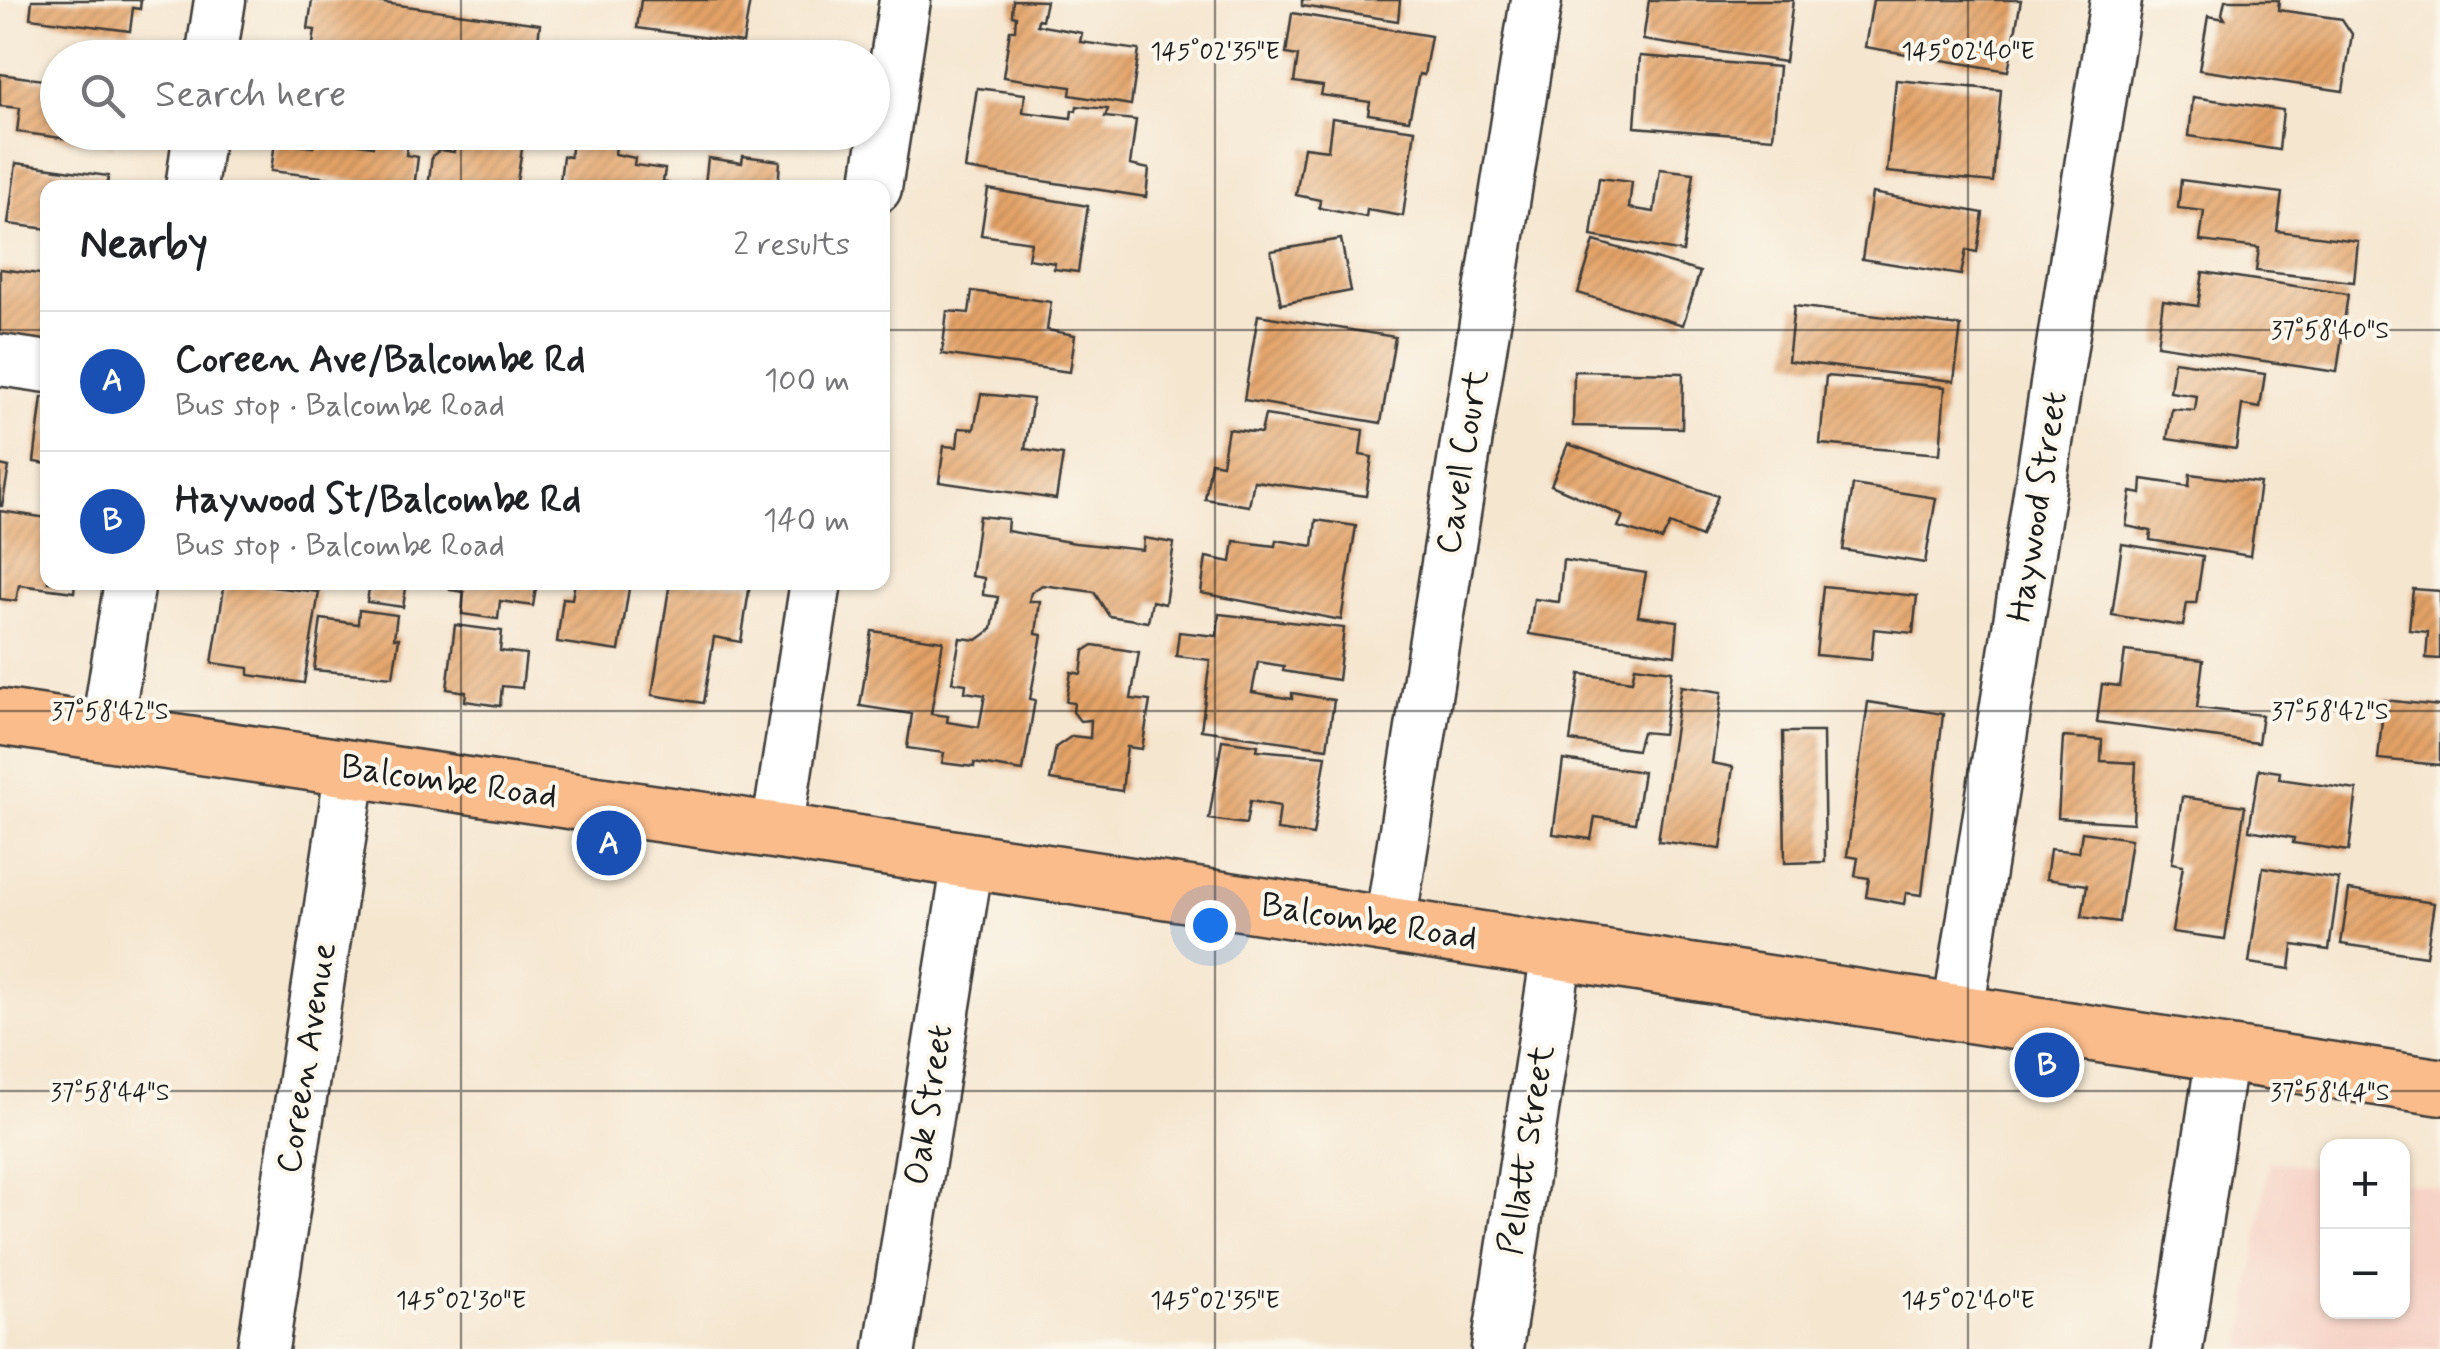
<!DOCTYPE html>
<html lang="en">
<head>
<meta charset="utf-8">
<style>
  :root { --surface:#fff; --page:#f2f2f2; --text:#202124; --muted:#757577; --line:#e0e0e0; --accent:#d1495b }
  body { margin:0; font-family:Mynerve,sans-serif; background:var(--page); color:var(--text) }
  .controls { position:absolute; right:30px; bottom:30px; display:grid; overflow:hidden; border-radius:20px; box-shadow:0 2px 8px #0004 }
  .controls button { width:90px; height:90px; display:grid; place-items:center; padding:0; border:0; border-bottom:2px solid var(--line); background:var(--surface); color:var(--text); font:50px sans-serif }
  .you { position:absolute; left:1210px; top:925px; width:35px; height:35px; margin:-25px; border:8px solid #fff; border-radius:50%; background:#1a73e8; box-shadow:0 0 0 15px #1a73e833 }
  .badge { display:grid; place-items:center; width:65px; height:65px; border-radius:50%; background:var(--accent); color:#fff; font-size:32px; font-weight:700 }
  .pin { position:absolute; translate:-50% -50%; border:5px solid #fff; box-shadow:0 2px 10px #0006 }
  .list { margin:0; padding:0; list-style:none }
  h2 { display:flex; justify-content:space-between; align-items:center; height:130px; margin:0; padding:0 40px; font-size:42px }
  h2 small { font-size:32px; font-weight:400; color:var(--muted) }
  .list li { display:grid; grid-template-columns:65px 1fr auto; gap:30px; align-items:center; box-sizing:border-box; height:140px; padding:0 40px; border-top:2px solid var(--line) }
  .list b { display:block; font-size:38px; white-space:nowrap }
  .list p { margin:0; font-size:32px; white-space:nowrap; color:var(--muted) }
  .list em { font-size:32px; font-style:normal; color:var(--muted) }
  .icon { flex:none; width:55px; height:55px; fill:none; stroke:currentColor; stroke-width:2; stroke-linecap:round; stroke-linejoin:round }
  .map { position:relative; flex:none; width:2440px; height:1349px; overflow:hidden }
  .search { position:absolute; background:var(--surface); box-shadow:0 2px 8px #0004; left:40px; top:40px; width:850px; height:110px; display:flex; align-items:center; gap:25px; box-sizing:border-box; padding:0 35px; border-radius:55px; color:var(--muted); font-size:38px }
  .panel { position:absolute; background:var(--surface); box-shadow:0 2px 8px #0004; left:40px; top:180px; width:850px; height:410px; border-radius:20px }
  .map>svg:first-child { display:block }
  .built { fill:#f6d1c5 }
  .building { fill:url(#building-hatch) }
  .lines { fill:none; stroke-linecap:round; stroke-linejoin:round }
  .minor-casing { stroke:#3d3a37; stroke-width:55 }
  .primary-casing { stroke:#3d3a37; stroke-width:60 }
  .minor { stroke:#fff; stroke-width:50 }
  .primary { stroke:#fabc8b; stroke-width:55 }
  .ticks { fill:none; stroke:#1c1c1c; stroke-width:2.5; stroke-opacity:0.45 }
  .labels { text-anchor:middle; dominant-baseline:central; stroke-width:8; stroke-linejoin:round; paint-order:stroke }
  .street-label { font-size:35px; fill:#1c1c1c; stroke:#fbf7ec }
  .ticks-label { font-size:25px; text-anchor:middle; fill:#1c1c1c; stroke:#fbf7ec; stroke-width:8; stroke-linejoin:round; paint-order:stroke }
</style>
</head>
<body>
<div class="map">
<svg width="2440" height="1349" viewBox="0 0 2440 1349">
  <defs>
    <pattern id="building-hatch" width="6" height="6" patternUnits="userSpaceOnUse" patternTransform="scale(2.5)"><rect width="6" height="6" fill="#e4a367"/><path d="M-1 1l2-2M0 6l6-6M5 7l2-2" fill="none" stroke="#b88454"/></pattern>
  </defs>
  <rect width="100%" height="100%" fill="#fbf7ec"/>
  <filter id="ink" filterUnits="userSpaceOnUse"><feTurbulence type="fractalNoise" baseFrequency=".01" numOctaves="2"/><feDisplacementMap in="SourceGraphic" scale="20" xChannelSelector="R" yChannelSelector="G"/><feConvolveMatrix kernelMatrix="1 2 1 2 8 2 1 2 1" color-interpolation-filters="sRGB"/></filter>
  <filter id="wash" filterUnits="userSpaceOnUse"><feTurbulence type="fractalNoise" baseFrequency=".0048" numOctaves="4" result="noise"/><feDisplacementMap in="SourceGraphic" scale="40" xChannelSelector="R" yChannelSelector="G"/><feGaussianBlur stdDeviation="2.25" result="paint"/><feColorMatrix in="noise" values="0 0 0 0 0 0 0 0 0 0 0 0 0 0 0 0 0 1.4 0 .05"/><feComposite in="paint" operator="in"/></filter>
  <g filter="url(#wash)">
    <rect width="100%" height="100%" fill="#f5e6d0"/>
    <polygon class="built" points="2269,1161 2327,1170 2328,1312 2402,1312 2403,1182 2440,1188 2440,1349 2242,1349"/>
    <g id="blocks">
      <g class="building">
        <polygon points="32,0 141,0 140,9 133,8 130,31 30,18"/>
        <polygon points="312,0 361,0 540,24 536,58 456,58 458,49 403,42 401,58 311,58 315,30 308,29"/>
        <polygon points="641,0 750,0 743,43 637,28"/>
        <polygon points="1013,0 1046,1 1042,20 1038,19 1037,25 1082,33 1080,42 1139,50 1131,105 1070,95 1071,87 1003,77 1010,30 1015,30 1016,16 1012,15"/>
        <polygon points="1302,0 1400,0 1398,21 1302,6"/>
        <polygon points="1649,0 1793,0 1785,62 1643,40"/>
        <polygon points="1873,0 2021,0 2008,71 1865,47"/>
        <polygon points="2225,0 2279,0 2278,10 2342,19 2352,34 2343,91 2199,70 2208,16 2225,19 2222,14"/>
        <polygon points="1292,13 1431,36 1424,75 1419,74 1409,120 1368,114 1370,102 1321,95 1323,86 1294,82 1298,56 1286,54"/>
        <polygon points="600,50 637,55 637,58 600,58"/>
        <polygon points="1640,56 1779,67 1773,138 1635,127"/>
        <polygon points="0,74 58,82 58,132 114,132 113,145 17,132 20,108 0,106"/>
        <polygon points="1896,80 2001,90 1993,182 1887,172"/>
        <polygon points="977,88 1025,94 1023,112 1071,118 1072,110 1076,111 1077,106 1108,109 1105,117 1136,120 1130,165 1149,169 1146,197 965,169"/>
        <polygon points="2193,97 2283,110 2279,150 2189,136"/>
        <polygon points="1332,118 1415,130 1403,216 1367,210 1366,217 1319,208 1320,200 1296,195 1304,147 1328,150"/>
        <polygon points="315,132 355,132 353,143 373,146 375,132 409,132 406,155 418,157 414,188 271,171 275,142 313,147"/>
        <polygon points="457,132 521,132 524,136 516,188 428,188 432,156 440,150 454,152"/>
        <polygon points="573,132 617,135 615,154 635,158 634,165 665,169 663,182 685,188 559,188 563,156 570,157"/>
        <polygon points="736,132 783,132 782,141"/>
        <polygon points="743,156 780,161 778,188 690,188 691,183 705,184 708,158 742,163"/>
        <polygon points="16,163 108,176 107,188 48,188 48,229 8,224"/>
        <polygon points="1660,169 1694,173 1683,252 1591,236 1599,178 1632,182 1629,208 1654,212"/>
        <polygon points="2181,180 2282,193 2277,231 2358,241 2354,282 2256,271 2259,248 2200,241 2204,211 2178,208"/>
        <polygon points="988,189 1088,206 1078,272 1054,269 1055,263 1028,259 1031,242 981,235"/>
        <polygon points="1872,193 1983,213 1977,252 1966,250 1961,275 1862,259"/>
        <polygon points="1341,239 1351,291 1281,304 1271,251"/>
        <polygon points="1594,241 1700,272 1683,325 1578,293"/>
        <polygon points="0,269 48,275 48,354 0,336"/>
        <polygon points="2203,272 2348,294 2337,372 2157,345 2163,301 2198,306"/>
        <polygon points="972,291 1051,302 1047,330 1075,335 1070,372 942,354 947,311 969,313"/>
        <polygon points="1794,306 1961,326 1954,381 1788,361"/>
        <polygon points="1258,315 1395,337 1381,423 1244,400"/>
        <polygon points="2174,361 2265,374 2260,408 2242,405 2236,449 2167,439 2172,409 2195,411 2197,396 2170,392"/>
        <polygon points="1574,371 1683,373 1682,428 1573,426"/>
        <polygon points="1826,376 1945,387 1940,454 1820,444"/>
        <polygon points="981,394 1033,399 1025,449 1063,455 1056,499 939,482 944,446 957,447 959,428 974,429"/>
        <polygon points="42,397 48,398 48,464 34,462"/>
        <polygon points="1265,415 1363,430 1360,455 1372,457 1366,496 1254,481 1249,506 1205,499 1211,462 1222,464 1228,429 1261,433"/>
        <polygon points="1568,444 1718,496 1701,537 1670,524 1662,540 1618,527 1623,516 1551,485"/>
        <polygon points="0,465 9,467 2,506 0,506"/>
        <polygon points="2190,474 2260,483 2250,556 2150,540 2151,531 2126,526 2131,492 2141,494 2142,479 2189,486"/>
        <polygon points="1853,485 1936,498 1925,563 1843,550"/>
        <polygon points="0,511 48,518 48,582 75,582 74,592 19,585 16,601 0,599"/>
        <polygon points="979,516 1008,519 1007,531 1075,543 1143,550 1144,538 1174,543 1165,604 1152,601 1148,622 1109,616 1094,592 1042,585 1031,593 1029,601 1040,601 1036,634 1042,635 1030,699 1035,700 1023,771 974,763 974,767 942,763 944,753 907,748 912,714 860,706 872,631 943,641 931,714 948,716 947,722 979,727 985,695 965,692 966,684 952,682 960,638 977,640 992,629 998,597 983,595 984,578 971,576"/>
        <polygon points="1316,520 1356,526 1341,620 1201,593 1206,557 1231,562 1234,541 1275,546 1276,540 1313,546"/>
        <polygon points="2122,544 2203,557 2196,603 2187,603 2183,626 2112,615"/>
        <polygon points="1563,560 1646,573 1638,616 1678,621 1675,655 1529,634 1534,599 1559,602"/>
        <polygon points="225,582 319,592 304,683 249,675 249,668 212,663"/>
        <polygon points="370,582 407,582 403,607 367,602"/>
        <polygon points="451,582 537,582 533,606 500,601 498,619 462,614 464,592 450,590"/>
        <polygon points="575,582 630,582 619,651 557,642 563,598 572,599"/>
        <polygon points="670,582 750,584 741,642 714,637 703,703 652,695"/>
        <polygon points="1823,586 1917,596 1913,633 1874,629 1871,660 1816,655"/>
        <polygon points="2413,589 2440,591 2440,659 2426,658 2428,632 2409,630"/>
        <polygon points="359,610 397,615 394,638 399,638 393,677 314,670 321,619 358,624"/>
        <polygon points="1219,614 1344,628 1338,680 1283,671 1284,666 1258,662 1252,692 1292,699 1292,693 1334,700 1327,748 1201,730 1210,660 1176,656 1179,632 1217,636"/>
        <polygon points="455,625 502,631 500,651 526,654 522,688 502,686 500,706 465,701 466,692 447,689"/>
        <polygon points="1093,645 1139,652 1131,699 1150,701 1142,749 1127,747 1122,791 1050,780 1056,747 1072,736 1090,738 1091,720 1080,721 1073,712 1074,703 1066,702 1071,672 1081,674 1084,651"/>
        <polygon points="2125,651 2203,660 2197,708 2262,715 2258,743 2097,722 2102,684 2120,686"/>
        <polygon points="1635,666 1672,671 1663,734 1642,732 1637,750 1570,741 1580,674 1632,681"/>
        <polygon points="1681,686 1722,692 1712,763 1733,767 1721,849 1658,841"/>
        <polygon points="2384,700 2440,706 2440,765 2378,759"/>
        <polygon points="1868,702 1943,714 1922,895 1906,893 1904,904 1866,897 1869,878 1855,876 1858,858 1847,856"/>
        <polygon points="1783,732 1823,732 1825,862 1785,863"/>
        <polygon points="2063,737 2102,740 2101,761 2136,763 2133,823 2058,818"/>
        <polygon points="1222,740 1258,745 1257,750 1326,756 1313,835 1277,830 1280,806 1250,801 1246,824 1209,819"/>
        <polygon points="1563,760 1643,772 1635,823 1595,817 1591,839 1553,834"/>
        <polygon points="2259,769 2280,772 2279,779 2357,790 2349,851 2293,843 2294,838 2249,830"/>
        <polygon points="2182,797 2245,806 2225,939 2172,932 2183,865 2172,863"/>
        <polygon points="2082,832 2131,839 2119,922 2082,917 2087,885 2046,879 2050,849 2079,852"/>
        <polygon points="2263,867 2339,879 2329,950 2293,945 2290,969 2249,963"/>
        <polygon points="2349,890 2434,903 2426,956 2341,944"/>
      </g>
    </g>
  </g>
  <g filter="url(#ink)">
    <use href="#blocks" fill-opacity="0" stroke="#3d3a37" stroke-width="2.5"/>
    <g class="lines">
      <g class="minor-casing">
        <g id="minor">
          <polyline points="211,58 220,0"/>
          <polyline points="191,188 199,132"/>
          <polyline points="876,188 905,0"/>
          <polyline points="0,360 48,367"/>
          <polyline points="106,733 130,582"/>
          <polyline points="777,831 816,582"/>
          <polyline points="1390,925 1536,0"/>
          <polyline points="1958,1013 2116,0"/>
          <polyline points="263,1349 351,767"/>
          <polyline points="890,1349 968,861"/>
          <polyline points="1497,1349 1557,952"/>
          <polyline points="2177,1349 2222,1054"/>
        </g>
      </g>
      <g class="primary-casing">
        <polyline id="primary" points="0,717 777,831 2440,1087"/>
      </g>
      <use href="#minor" class="minor"/>
      <use href="#primary" class="primary"/>
    </g>
  </g>
  <path class="ticks" d="M461,0V58M1215,0V1349M1968,0V1349M461,132V188M0,330H48M882,330H2440M461,582V1349M0,711H2440M0,1091H2440"/>
  <g class="labels">
    <g class="street-label">
      <text transform="translate(1463 462) rotate(-81)">Cavell Court</text>
      <text transform="translate(2038 507) rotate(-81)">Haywood Street</text>
      <text transform="translate(449 782) rotate(8)">Balcombe Road</text>
      <text transform="translate(1369 922) rotate(9)">Balcombe Road</text>
      <text transform="translate(307 1058) rotate(-81)">Coreen Avenue</text>
      <text transform="translate(929 1105) rotate(-81)">Oak Street</text>
      <text transform="translate(1527 1150) rotate(-81)">Pellatt Street</text>
    </g>
  </g>
  <g class="ticks-label">
    <text x="1215" y="59">145°02'35"E</text>
    <text x="1968" y="59">145°02'40"E</text>
    <text x="2330" y="338">37°58'40"S</text>
    <text x="110" y="719">37°58'42"S</text>
    <text x="2330" y="719">37°58'42"S</text>
    <text x="110" y="1100">37°58'44"S</text>
    <text x="2330" y="1100">37°58'44"S</text>
    <text x="461" y="1308">145°02'30"E</text>
    <text x="1215" y="1308">145°02'35"E</text>
    <text x="1968" y="1308">145°02'40"E</text>
  </g>
</svg>
<div class="controls">
<button>+</button>
<button>−</button>
</div>
<div class="you"></div>
<div class="pin badge" style="left:609px;top:843px;background:#1a4fb4">A</div>
<div class="pin badge" style="left:2047px;top:1065px;background:#1a4fb4">B</div>
<div class="search"><svg class="icon" aria-label="search" viewBox="0 0 24 24"><circle cx="10" cy="10" r="6"/><path d="M15 15l6 6"/></svg>Search here</div>
<section class="panel">
<h2>Nearby<small>2 results</small></h2>
<ul class="list">
<li><span class="badge" style="background:#1a4fb4">A</span><div><b>Coreen Ave/Balcombe Rd</b><p>Bus stop · Balcombe Road</p></div><em>100 m</em></li>
<li><span class="badge" style="background:#1a4fb4">B</span><div><b>Haywood St/Balcombe Rd</b><p>Bus stop · Balcombe Road</p></div><em>140 m</em></li>
</ul>
</section>
</div>
</body>
</html>
